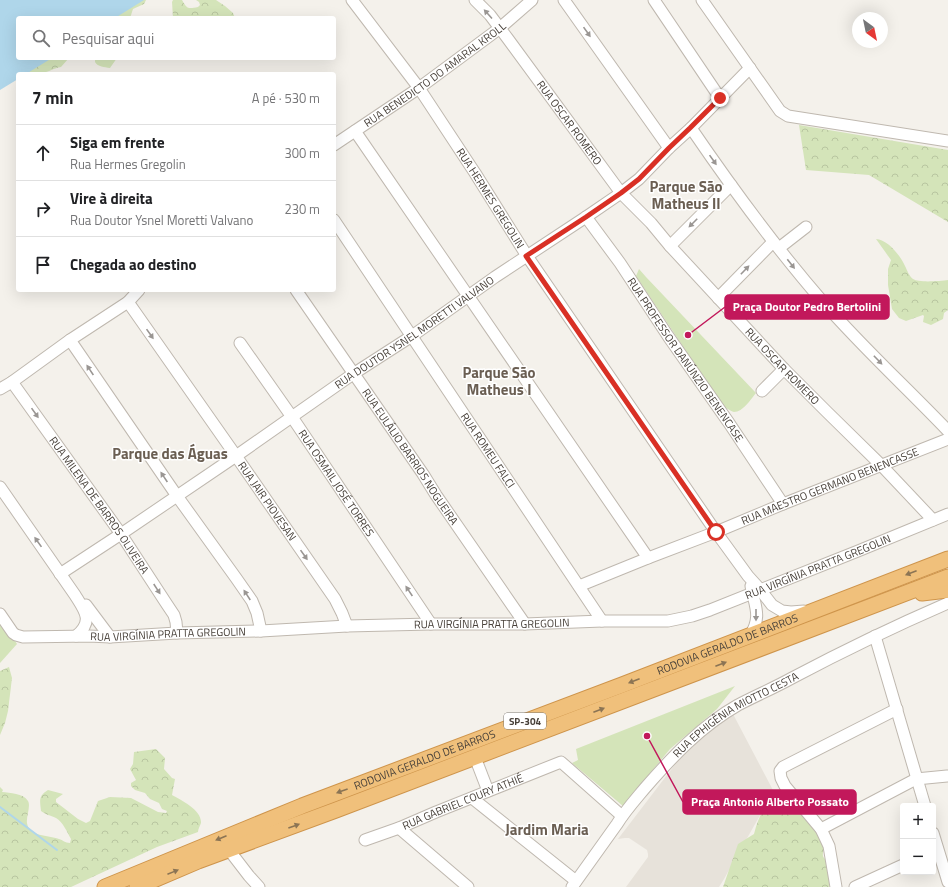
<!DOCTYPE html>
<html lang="pt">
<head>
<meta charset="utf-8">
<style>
  :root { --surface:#fff; --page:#f2f2f2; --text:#202124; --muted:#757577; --line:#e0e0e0 }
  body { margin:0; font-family:"Titillium Web",sans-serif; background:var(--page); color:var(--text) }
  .controls { position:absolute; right:12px; bottom:12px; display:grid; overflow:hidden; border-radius:4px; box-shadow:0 4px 16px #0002 }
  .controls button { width:36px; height:36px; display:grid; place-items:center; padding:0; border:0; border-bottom:1px solid var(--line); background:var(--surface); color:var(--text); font:20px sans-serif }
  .compass { position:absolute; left:852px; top:12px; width:36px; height:36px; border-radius:50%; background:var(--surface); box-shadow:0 4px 16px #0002; rotate:147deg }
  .stop { position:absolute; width:12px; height:12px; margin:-9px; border:3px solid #d93025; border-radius:50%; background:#fff }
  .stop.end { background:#d93025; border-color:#fff; box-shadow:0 1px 4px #0008 }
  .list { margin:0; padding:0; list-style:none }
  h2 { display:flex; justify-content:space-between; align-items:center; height:52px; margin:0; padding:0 16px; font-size:17px }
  h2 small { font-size:13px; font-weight:400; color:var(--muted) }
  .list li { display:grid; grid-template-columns:26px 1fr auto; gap:12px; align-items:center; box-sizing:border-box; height:56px; padding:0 16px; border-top:1px solid var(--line) }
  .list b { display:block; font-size:15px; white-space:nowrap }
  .list p { margin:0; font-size:13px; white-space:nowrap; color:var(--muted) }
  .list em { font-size:13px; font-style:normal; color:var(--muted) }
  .icon { flex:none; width:22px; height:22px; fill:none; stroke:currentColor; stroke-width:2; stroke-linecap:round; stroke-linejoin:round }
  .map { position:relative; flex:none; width:948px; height:887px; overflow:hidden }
  .search { position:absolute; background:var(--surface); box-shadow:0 4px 16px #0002; left:16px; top:16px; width:320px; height:44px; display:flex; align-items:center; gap:10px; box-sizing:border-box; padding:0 14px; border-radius:4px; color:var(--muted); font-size:15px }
  .panel { position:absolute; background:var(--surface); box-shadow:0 4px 16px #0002; left:16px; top:72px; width:320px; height:220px; border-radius:4px }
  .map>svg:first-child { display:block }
  .residential { fill:#e7e2da }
  .forest { fill:url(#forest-crowns) }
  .green { fill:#d4e4b9 }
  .water { fill:#afd6ea }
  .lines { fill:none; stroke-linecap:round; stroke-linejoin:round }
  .stream { stroke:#afd6ea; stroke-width:2 }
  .minor-casing { stroke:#bfb8af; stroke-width:13 }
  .highway-casing { stroke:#ce944b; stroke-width:17 }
  .minor { stroke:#fff; stroke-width:11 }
  .highway { stroke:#f0c07b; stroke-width:15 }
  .oneway { fill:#9a9693 }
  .oneway2 { fill:#8b7454 }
  .route { stroke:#d93025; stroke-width:5 }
  .labels { text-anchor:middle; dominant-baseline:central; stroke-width:3; stroke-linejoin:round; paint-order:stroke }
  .shield { fill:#fff; stroke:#7f7a75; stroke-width:1 }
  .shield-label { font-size:10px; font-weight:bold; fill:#48413a }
  .street-label { font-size:11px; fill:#48413a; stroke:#fff }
  .district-label { font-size:15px; font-weight:bold; fill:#6a5e52; stroke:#fff }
  .leader { fill:none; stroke:#c2185b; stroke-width:1.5 }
  .callout-dot { fill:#c2185b; stroke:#fff; stroke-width:1.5 }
  .callout { fill:#c2185b; stroke:#c2185b; stroke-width:1.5 }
  .callout-label { font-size:12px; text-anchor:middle; font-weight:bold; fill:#fff }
</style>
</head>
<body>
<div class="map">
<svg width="948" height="887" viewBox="0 0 948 887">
  <defs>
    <pattern id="forest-crowns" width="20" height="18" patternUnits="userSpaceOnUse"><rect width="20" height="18" fill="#d4e4b9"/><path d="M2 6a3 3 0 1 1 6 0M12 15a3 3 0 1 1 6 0" fill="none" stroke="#b8c5a0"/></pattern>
  </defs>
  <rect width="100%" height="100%" fill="#f4f1eb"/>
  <polygon class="residential" points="733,714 775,794 767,803 724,879 719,887 626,887 648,857 648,854 647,850 629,838 625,838 618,839 690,745 703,735"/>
  <g class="forest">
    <polygon points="109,0 146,0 144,4 133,9 130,18 86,18"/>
    <path d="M173,0H182C187,9 188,9 198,7L200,5L199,2L196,0H216L225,6L233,13L235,18H173L172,2Z"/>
    <path d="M18,58H69L61,67C54,68 49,72 42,73C35,75 26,74 18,74Z"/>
    <path d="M95,58H117L110,68C104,67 98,67 95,62Z"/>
    <polygon points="799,125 948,150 948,222 869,175 806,170"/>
    <path d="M876,239C888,240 900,255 905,266C907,270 909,276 913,279C919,283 940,281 948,280V310L944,313L943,319L931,325L923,322L924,316L923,315L906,321L899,318L892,309L888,285V269L891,260Z"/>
    <polygon points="9,667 12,678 8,711 5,723 0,735 0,671"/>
    <path d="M156,749L165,758L164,769L172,778L175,779L172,795C181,800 202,810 201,823C200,826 198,829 198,832L157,847L71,887H0V787L3,790L2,792C10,793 23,793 28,801C31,806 26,817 27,823C29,837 48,835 59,839C63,840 65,843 70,843L71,839C67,832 63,822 56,818C50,815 46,815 41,811C40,801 38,796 48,790L63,794L56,799V802L78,819L86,823L90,821L98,801L110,797L131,798L158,812L166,813L167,811L162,809L159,803L150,799L145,793L135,790L131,786V783L136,780L130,769L133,764L134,752Z"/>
    <path d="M775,794L789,795L814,827L824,849C821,858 824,858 830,863L832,880L829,887H723L738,844L754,834C758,818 764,805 775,794Z"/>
  </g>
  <g class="green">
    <path d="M639,269L646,277L756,393C751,399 743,412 734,412C730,411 725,407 722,405L636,276Z"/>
    <polygon points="0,618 17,644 0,663"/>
    <polygon points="735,686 717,709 670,749 623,806 572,763 578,760 576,749"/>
  </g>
  <polygon class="water" points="0,0 144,0 115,18 18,18 18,58 52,58 26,74 18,74 18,79 0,90"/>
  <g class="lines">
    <polyline class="stream" points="0,807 57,850"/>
    <g class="minor-casing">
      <g id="minor">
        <path id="s1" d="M352,0L419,88L475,173L527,256L716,532L748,576L758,587L772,605L782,611L791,612L804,611"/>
        <path id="s2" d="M475,0L490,15L508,39L621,193L651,223L670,246L784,369L827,412L882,466L933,520"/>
        <polyline points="564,0 669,148"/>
        <polyline points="654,0 720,98"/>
        <polyline points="702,0 780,111 788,116 948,141"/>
        <path d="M691,128C732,188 775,247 823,302C862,347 907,388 948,431"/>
        <polyline points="355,131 648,558"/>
        <path id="s3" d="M334,145L419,88L500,28L532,0"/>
        <path id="s4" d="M586,217L620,263L668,336L729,423L783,504"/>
        <path id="s5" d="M334,220L602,621"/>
        <polyline points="670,246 731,185"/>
        <polyline points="779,248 806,227"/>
        <path id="s6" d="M296,290L423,474L436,495L525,624"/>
        <polyline points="718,298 773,242"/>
        <path id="s7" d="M128,302L236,456L335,599L342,613L347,626"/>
        <polyline points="70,340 177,496 236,578 252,601 257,613 261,631"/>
        <path id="s8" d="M240,343L292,417L431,624"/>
        <path id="s9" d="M12,382L121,534L166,603L174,615L176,622L177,633"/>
        <polyline points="0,389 12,382 70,340 128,302 139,290"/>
        <polyline points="762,391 784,369"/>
        <path d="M0,487L75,595C85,611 94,621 76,636"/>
        <path id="s10" d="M60,574L121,534L236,456L353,374L412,336L495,277L586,217L621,193L639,179L669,148L691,128L750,68"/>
        <path id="s11" d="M579,586L648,558L716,532L783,504L948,439"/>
        <polyline points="86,605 110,637"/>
        <path id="s12" d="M0,614L13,633L16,635L23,637L89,636L110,637L177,633L261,631L347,626L431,624H525L602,621H668L692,616L710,610L858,551L948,514"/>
        <path d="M750,636C762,616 755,607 751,586"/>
        <polyline points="875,636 925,806"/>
        <polyline points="478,765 488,791"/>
        <polyline points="472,798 576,881"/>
        <polyline points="399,828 468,887"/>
        <polyline points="821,829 916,779 947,776"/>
        <polyline points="933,833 948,882"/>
        <path id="s13" d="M365,840L399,828L436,812L561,762L622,816"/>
        <polyline points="229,850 249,876 259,887"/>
        <path id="s14" d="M572,887L617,824C625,811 635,800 645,788C672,757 701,726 738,705C755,696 774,688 792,678C843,651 895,626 948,603"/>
        <polyline points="836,887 829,846 821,829 785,786 781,778 780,771 783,767 897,709"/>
        <polyline points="855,887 903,865"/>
      </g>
    </g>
    <g class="highway-casing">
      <g id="highway">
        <polyline points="922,593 948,590"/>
        <path id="s15" d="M105,887L302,806L622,685L948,559"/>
        <polyline points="137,887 198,861 336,810 948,577"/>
      </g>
    </g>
    <use href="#minor" class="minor"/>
    <use href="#highway" class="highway"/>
  </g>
  <defs><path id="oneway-solid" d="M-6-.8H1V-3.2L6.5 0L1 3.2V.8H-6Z"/></defs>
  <g class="oneway">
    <use href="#oneway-solid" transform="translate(488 14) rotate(-132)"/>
    <use href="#oneway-solid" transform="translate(587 32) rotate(55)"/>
    <use href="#oneway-solid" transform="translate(713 160) rotate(55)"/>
    <use href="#oneway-solid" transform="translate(693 223) rotate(135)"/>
    <use href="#oneway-solid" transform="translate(791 264) rotate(52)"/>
    <use href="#oneway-solid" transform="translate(745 270) rotate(-46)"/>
    <use href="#oneway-solid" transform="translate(150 334) rotate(55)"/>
    <use href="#oneway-solid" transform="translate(878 360) rotate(46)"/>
    <use href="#oneway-solid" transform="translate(90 370) rotate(-124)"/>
    <use href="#oneway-solid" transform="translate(35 413) rotate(55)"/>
    <use href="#oneway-solid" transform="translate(164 477) rotate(-124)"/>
    <use href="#oneway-solid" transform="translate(38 542) rotate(-125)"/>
    <use href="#oneway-solid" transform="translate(304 555) rotate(55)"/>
    <use href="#oneway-solid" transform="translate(157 589) rotate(57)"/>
    <use href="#oneway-solid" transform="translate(409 591) rotate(-124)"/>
    <use href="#oneway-solid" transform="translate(247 595) rotate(-123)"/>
    <use href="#oneway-solid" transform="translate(756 615) rotate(90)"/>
  </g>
  <g class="oneway2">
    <use href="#oneway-solid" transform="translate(911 573) rotate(159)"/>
    <use href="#oneway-solid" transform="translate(721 664) rotate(-21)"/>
    <use href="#oneway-solid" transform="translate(634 681) rotate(159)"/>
    <use href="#oneway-solid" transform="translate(599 710) rotate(-21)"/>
    <use href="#oneway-solid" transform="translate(342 791) rotate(160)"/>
    <use href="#oneway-solid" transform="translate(294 826) rotate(-20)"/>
    <use href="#oneway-solid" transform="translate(221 838) rotate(157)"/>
    <use href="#oneway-solid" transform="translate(173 872) rotate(-22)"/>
  </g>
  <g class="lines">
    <polyline class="route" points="716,532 526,256 586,217 621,193 639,179 669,148 690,128 720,98"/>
  </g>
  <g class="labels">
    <rect class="shield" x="504" y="713" width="42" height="16" rx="3"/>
    <g class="shield-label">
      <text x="525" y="721">SP-304</text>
    </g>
    <g class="street-label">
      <text stroke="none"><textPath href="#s3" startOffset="123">RUA BENEDICTO DO AMARAL KROLL</textPath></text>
      <text stroke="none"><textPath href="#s2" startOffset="155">RUA OSCAR ROMERO</textPath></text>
      <text stroke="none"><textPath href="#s1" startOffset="242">RUA HERMES GREGOLIN</textPath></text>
      <text stroke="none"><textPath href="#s10" startOffset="429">RUA DOUTOR YSNEL MORETTI VALVANO</textPath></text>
      <text stroke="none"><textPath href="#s4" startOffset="174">RUA PROFESSOR DANÚNZIO BENENCASE</textPath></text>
      <text stroke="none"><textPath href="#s2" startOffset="479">RUA OSCAR ROMERO</textPath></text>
      <text stroke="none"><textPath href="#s5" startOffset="277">RUA ROMEU FALCI</textPath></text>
      <text stroke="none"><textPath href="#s6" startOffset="202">RUA EULÁLIO BARRIOS NOGUEIRA</textPath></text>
      <text stroke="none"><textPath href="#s8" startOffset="170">RUA OSMAIL JOSÉ TORRES</textPath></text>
      <text stroke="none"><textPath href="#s11" startOffset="270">RUA MAESTRO GERMANO BENENCASSE</textPath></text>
      <text stroke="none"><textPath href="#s7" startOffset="243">RUA JAIR PIOVESAN</textPath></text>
      <text stroke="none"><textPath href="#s9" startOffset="151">RUA MILENA DE BARROS OLIVEIRA</textPath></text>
      <text stroke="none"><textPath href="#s12" startOffset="839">RUA VIRGÍNIA PRATTA GREGOLIN</textPath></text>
      <text stroke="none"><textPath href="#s12" startOffset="503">RUA VIRGÍNIA PRATTA GREGOLIN</textPath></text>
      <text stroke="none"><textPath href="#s12" startOffset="179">RUA VIRGÍNIA PRATTA GREGOLIN</textPath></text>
      <text stroke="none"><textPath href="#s15" startOffset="668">RODOVIA GERALDO DE BARROS</textPath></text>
      <text stroke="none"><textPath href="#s14" startOffset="241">RUA EPHIGÊNIA MIOTTO CESTA</textPath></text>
      <text stroke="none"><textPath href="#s15" startOffset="344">RODOVIA GERALDO DE BARROS</textPath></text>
      <text stroke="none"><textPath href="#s13" startOffset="105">RUA GABRIEL COURY ATHIÉ</textPath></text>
    </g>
    <g class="district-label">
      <text x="686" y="186">Parque São<tspan x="686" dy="17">Matheus II</tspan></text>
      <text x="499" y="372">Parque São<tspan x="499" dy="17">Matheus I</tspan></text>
      <text x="170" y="453">Parque das Águas</text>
      <text x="547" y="829">Jardim Maria</text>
    </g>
  </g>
  <path class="leader" d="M688 335L725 307M647 736L683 802"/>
  <g class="callout-dot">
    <circle cx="688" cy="335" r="4"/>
    <circle cx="647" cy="736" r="4"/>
  </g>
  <g class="callout">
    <rect x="725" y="295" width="164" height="24" rx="4"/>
    <rect x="683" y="790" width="173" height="24" rx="4"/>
  </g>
  <g class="callout-label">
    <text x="807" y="311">Praça Doutor Pedro Bertolini</text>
    <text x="770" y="806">Praça Antonio Alberto Possato</text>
  </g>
</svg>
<div class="controls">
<button>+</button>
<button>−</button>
</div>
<svg class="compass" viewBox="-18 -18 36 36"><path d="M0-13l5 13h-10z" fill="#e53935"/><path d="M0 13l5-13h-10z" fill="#757577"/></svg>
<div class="stop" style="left:716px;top:532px"></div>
<div class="stop end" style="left:720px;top:98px"></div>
<div class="search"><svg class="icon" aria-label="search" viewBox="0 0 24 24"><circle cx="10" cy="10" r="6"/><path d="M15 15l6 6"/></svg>Pesquisar aqui</div>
<section class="panel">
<h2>7 min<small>A pé · 530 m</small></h2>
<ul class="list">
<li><svg class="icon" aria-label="ahead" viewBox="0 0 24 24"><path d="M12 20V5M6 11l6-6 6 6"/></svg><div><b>Siga em frente</b><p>Rua Hermes Gregolin</p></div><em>300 m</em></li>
<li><svg class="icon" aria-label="right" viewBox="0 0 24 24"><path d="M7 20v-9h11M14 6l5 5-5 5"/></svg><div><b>Vire à direita</b><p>Rua Doutor Ysnel Moretti Valvano</p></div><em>230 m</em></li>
<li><svg class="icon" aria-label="arrive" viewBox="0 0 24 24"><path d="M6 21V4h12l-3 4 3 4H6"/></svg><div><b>Chegada ao destino</b></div></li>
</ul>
</section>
</div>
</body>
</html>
